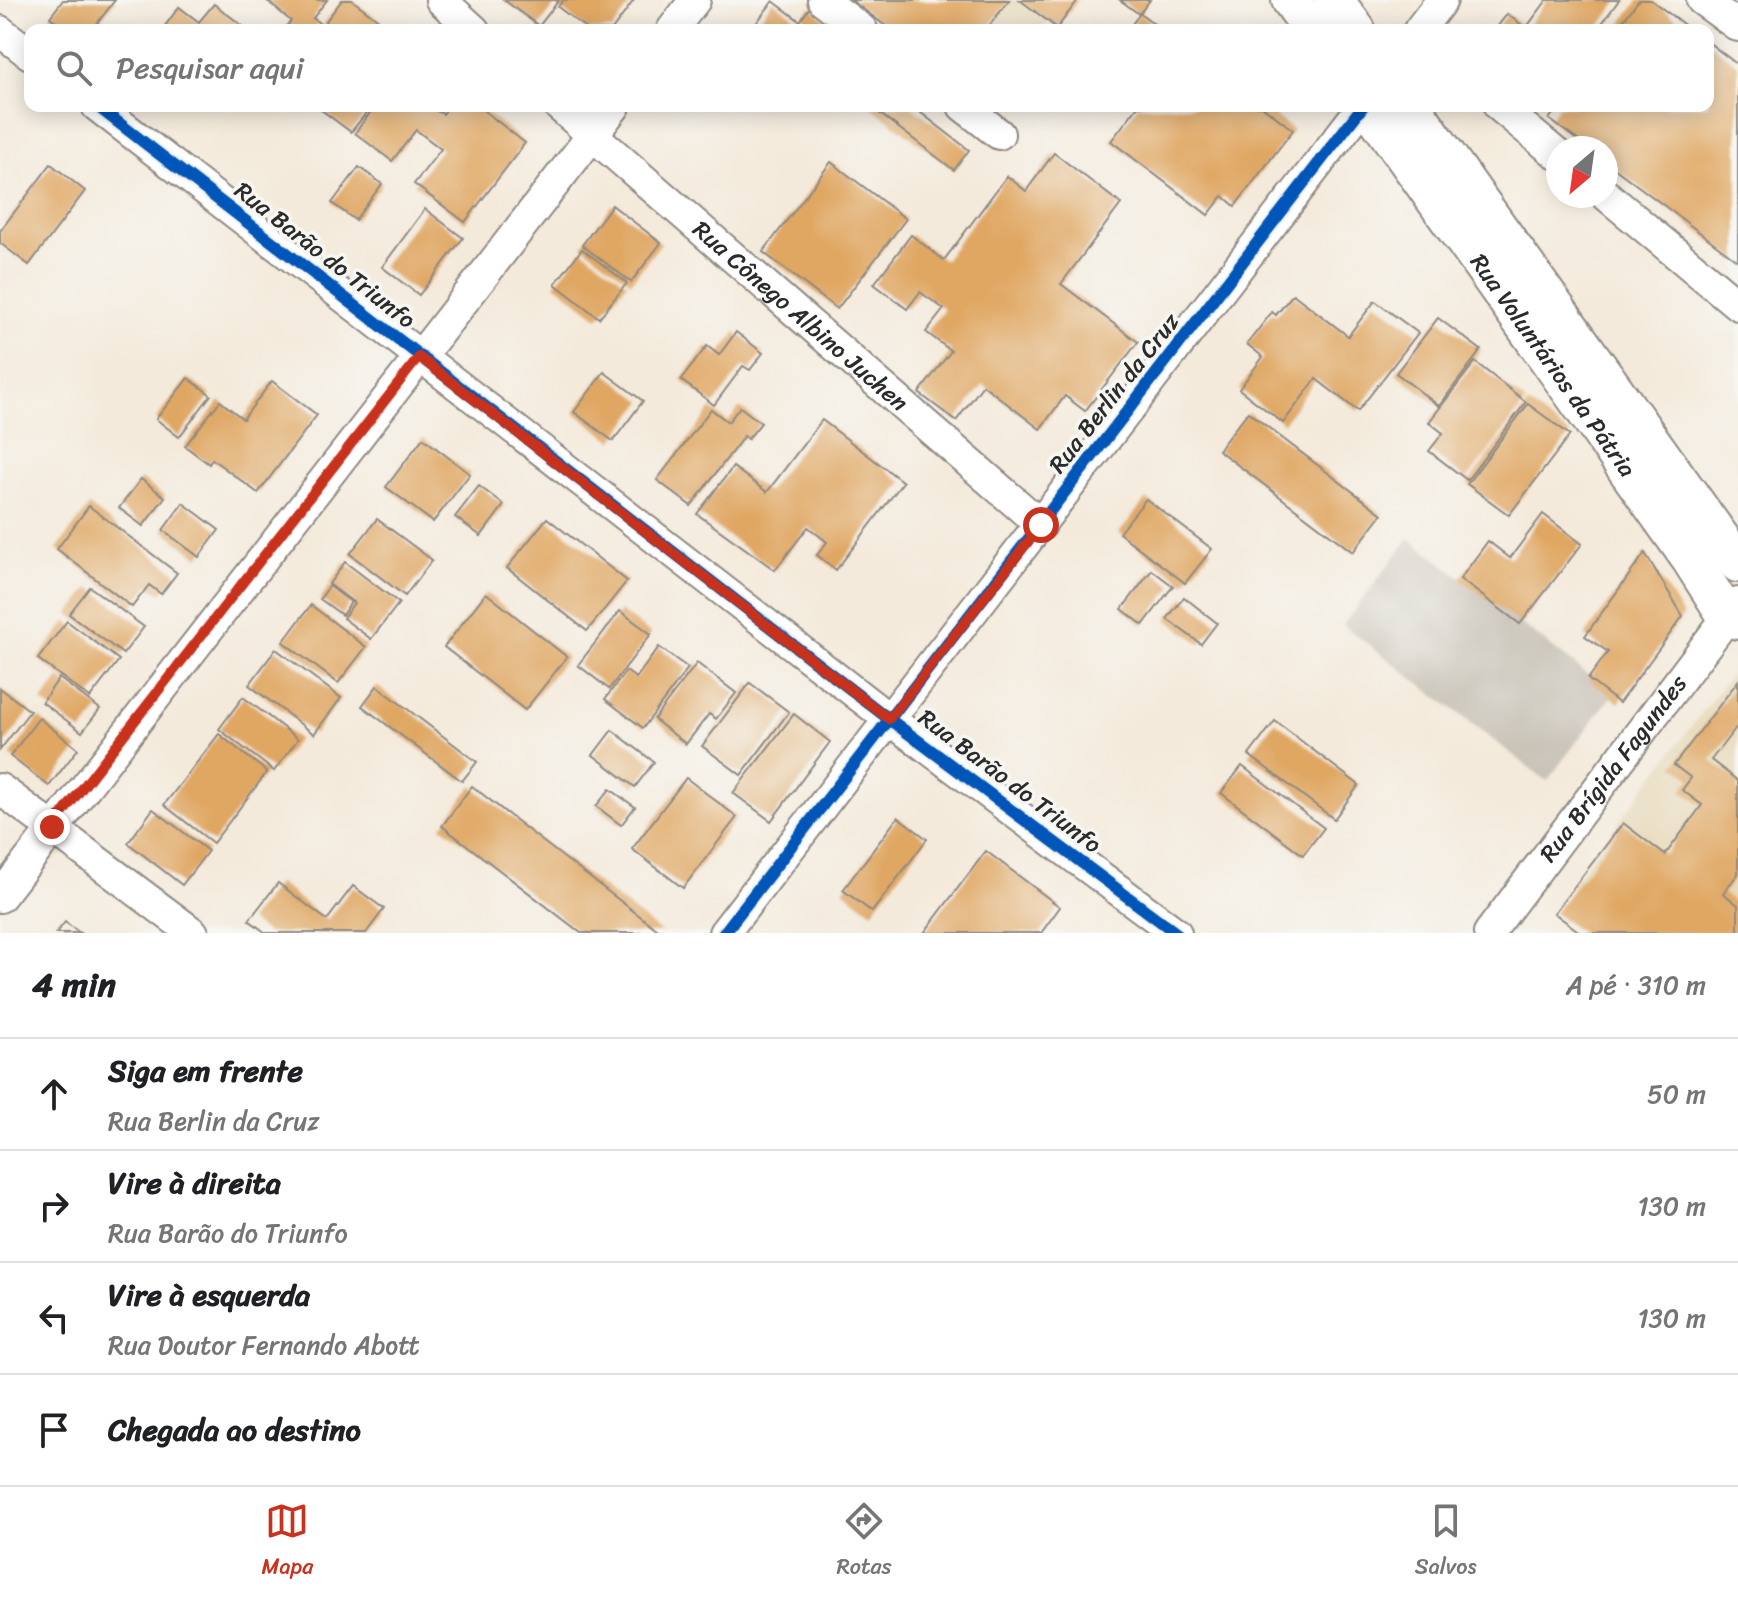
<!DOCTYPE html>
<html lang="pt">
<head>
<meta charset="utf-8">
<style>
  :root { --surface:#fff; --page:#f2f2f2; --text:#202124; --muted:#757577; --line:#e0e0e0; --accent:#c8321e }
  body { margin:0; font-family:Sriracha,sans-serif; background:var(--page); color:var(--text) }
  .compass { position:absolute; left:1546px; top:136px; width:72px; height:72px; border-radius:50%; background:var(--surface); box-shadow:0 4px 20px #0003; rotate:209deg }
  .stop { position:absolute; width:24px; height:24px; margin:-18px; border:6px solid #c8321e; border-radius:50%; background:#fff }
  .stop.end { background:#c8321e; border-color:#fff; box-shadow:0 2px 8px #0008 }
  .list { margin:0; padding:0; list-style:none }
  h2 { display:flex; justify-content:space-between; align-items:center; height:104px; margin:0; padding:0 32px; font-size:34px }
  h2 small { font-size:26px; font-weight:400; color:var(--muted) }
  .list li { display:grid; grid-template-columns:52px 1fr auto; gap:24px; align-items:center; box-sizing:border-box; height:112px; padding:0 32px; border-top:2px solid var(--line) }
  .list b { display:block; font-size:30px; white-space:nowrap }
  .list p { margin:0; font-size:26px; white-space:nowrap; color:var(--muted) }
  .list em { font-size:26px; font-style:normal; color:var(--muted) }
  .icon { flex:none; width:44px; height:44px; fill:none; stroke:currentColor; stroke-width:2; stroke-linecap:round; stroke-linejoin:round }
  .map { position:relative; flex:none; width:1738px; height:933px; overflow:hidden }
  .search { position:absolute; background:var(--surface); box-shadow:0 4px 20px #0003; left:24px; right:24px; top:24px; height:88px; display:flex; align-items:center; gap:20px; box-sizing:border-box; padding:0 28px; border-radius:16px; color:var(--muted); font-size:30px }
  .sheet { height:552px; background:var(--surface) }
  nav { display:flex; justify-content:space-around; align-items:center; box-sizing:border-box; height:112px; border-top:2px solid var(--line); background:var(--surface); font-size:22px; color:var(--muted) }
  nav a { display:grid; justify-items:center; gap:4px }
  nav .on { color:var(--accent) }
  .map>svg:first-child { display:block }
  .built { fill:#e8d9ba }
  .industrial { fill:#c9c3b8 }
  .building { fill:#e0a763 }
  .lines { fill:none; stroke-linecap:round; stroke-linejoin:round }
  .minor-casing { stroke:#908a83; stroke-width:34 }
  .major-casing { stroke:#908a83; stroke-width:42 }
  .minor { stroke:#fff; stroke-width:30 }
  .major { stroke:#fff; stroke-width:38 }
  .cycleway-casing { stroke:#f6f6f2; stroke-width:17 }
  .cycleway { stroke:#0057b8; stroke-width:12 }
  .route { stroke:#c8321e; stroke-width:10 }
  .labels { text-anchor:middle; dominant-baseline:central; stroke-width:7; stroke-linejoin:round; paint-order:stroke }
  .street-label { font-size:24px; fill:#2b2b2b; stroke:#f6f6f2 }
</style>
</head>
<body>
<div class="map">
<svg width="1738" height="933" viewBox="0 0 1738 933">
  <rect width="100%" height="100%" fill="#f6f6f2"/>
  <filter id="ink" filterUnits="userSpaceOnUse"><feTurbulence type="fractalNoise" baseFrequency=".0125" numOctaves="2"/><feDisplacementMap in="SourceGraphic" scale="16" xChannelSelector="R" yChannelSelector="G"/><feConvolveMatrix kernelMatrix="1 2 1 2 8 2 1 2 1" color-interpolation-filters="sRGB"/></filter>
  <filter id="wash" filterUnits="userSpaceOnUse"><feTurbulence type="fractalNoise" baseFrequency=".006" numOctaves="4" result="noise"/><feDisplacementMap in="SourceGraphic" scale="32" xChannelSelector="R" yChannelSelector="G"/><feGaussianBlur stdDeviation="1.8" result="paint"/><feColorMatrix in="noise" values="0 0 0 0 0 0 0 0 0 0 0 0 0 0 0 0 0 1.4 0 .05"/><feComposite in="paint" operator="in"/></filter>
  <g filter="url(#wash)">
    <rect width="100%" height="100%" fill="#f4eadb"/>
    <g class="built">
      <polygon points="852,0 1065,0 1042,30 892,30"/>
      <polygon points="1738,665 1738,933 1632,933 1570,886"/>
    </g>
    <polygon class="industrial" points="1409,538 1613,694 1547,781 1343,625"/>
    <g id="blocks">
      <g class="building">
        <polygon points="63,0 115,0 92,30 67,30 50,17"/>
        <polygon points="266,0 327,0 313,18 319,23 314,30 283,30 291,21"/>
        <polygon points="342,0 352,0 392,30 319,30"/>
        <polygon points="504,0 559,0 539,26"/>
        <polygon points="563,0 634,0 612,30 588,30 558,7"/>
        <polygon points="851,0 1009,0 986,30 968,30 964,27 963,30 891,30"/>
        <polygon points="1020,0 1078,0 1057,28"/>
        <polygon points="1120,0 1150,0 1139,14"/>
        <polygon points="1547,0 1619,0 1597,30 1495,30 1507,14 1526,28"/>
        <polygon points="1639,0 1651,0 1691,30 1616,30"/>
        <polygon points="773,1 800,21 810,7 840,30 751,30"/>
        <polygon points="214,4 248,30 162,30 179,7 199,22"/>
        <polygon points="1140,13 1157,26 1154,30 1128,30"/>
        <polygon points="1708,42 1738,65 1738,261 1606,162 1606,148 1588,148 1549,119 1559,106 1708,106"/>
        <polygon points="316,106 372,106 351,132"/>
        <polygon points="375,106 426,106 443,114 449,106 478,106 525,143 465,222 414,184 441,149 416,130 392,161 355,133"/>
        <polygon points="870,106 912,106 969,150 954,170"/>
        <polygon points="1138,106 1262,106 1293,130 1235,206 1223,196 1208,215 1111,141"/>
        <polygon points="1054,153 1121,204 1061,284 1138,342 1085,411 1065,396 1040,429 983,385 956,421 919,393 951,351 926,332 944,309 920,292 907,309 874,284 911,235 944,260 1007,176 1026,191"/>
        <polygon points="831,162 906,219 837,309 763,252"/>
        <polygon points="51,164 85,191 29,265 0,243 0,231"/>
        <polygon points="359,167 382,184 355,220 332,203"/>
        <polygon points="612,205 661,243 631,282 582,245"/>
        <polygon points="425,209 463,238 419,295 382,267"/>
        <polygon points="582,249 627,283 599,318 555,284"/>
        <polygon points="1293,294 1348,336 1375,301 1418,333 1358,411 1316,379 1283,423 1239,389 1263,357 1247,344 1272,312 1276,315"/>
        <polygon points="1438,318 1481,350 1439,406 1396,373"/>
        <polygon points="736,332 763,353 750,370 743,366 714,405 681,380 707,346 719,355"/>
        <polygon points="1475,362 1526,402 1467,480 1429,451 1443,433 1429,422"/>
        <polygon points="604,372 643,401 613,441 574,412"/>
        <polygon points="188,378 211,395 179,437 156,419"/>
        <polygon points="272,381 317,415 258,493 212,459 209,464 185,446 220,401 243,419"/>
        <polygon points="1528,404 1570,435 1509,515 1467,484"/>
        <polygon points="740,407 761,423 748,439 744,436 691,506 657,480 711,409 728,422"/>
        <polygon points="1248,412 1382,514 1353,552 1218,450"/>
        <polygon points="822,420 903,482 836,570 817,555 827,542 808,527 775,570 697,514 733,467 767,492"/>
        <polygon points="423,438 470,474 433,522 386,487"/>
        <polygon points="141,479 165,497 143,526 119,508"/>
        <polygon points="479,486 504,505 481,536 455,517"/>
        <polygon points="1146,499 1212,549 1185,583 1119,533"/>
        <polygon points="183,503 219,530 199,557 163,530"/>
        <polygon points="89,506 177,573 161,594 149,585 132,607 57,549"/>
        <polygon points="1543,514 1582,544 1520,624 1460,579 1488,541 1510,558"/>
        <polygon points="547,518 627,581 587,631 507,568"/>
        <polygon points="377,519 432,560 405,596 350,554"/>
        <polygon points="1645,553 1683,616 1619,703 1588,679 1608,652 1585,636"/>
        <polygon points="345,562 399,603 371,639 343,618 354,603 329,584"/>
        <polygon points="1152,570 1173,586 1143,625 1122,609"/>
        <polygon points="329,586 351,602 342,615 320,599"/>
        <polygon points="90,587 144,627 123,654 69,614"/>
        <polygon points="486,593 567,657 525,710 444,647"/>
        <polygon points="1184,597 1217,623 1201,644 1167,619"/>
        <polygon points="311,605 366,647 338,683 283,642"/>
        <polygon points="620,611 651,634 609,689 578,665"/>
        <polygon points="67,621 119,660 90,698 38,659"/>
        <polygon points="659,647 688,668 643,728 605,699 626,671 636,678"/>
        <polygon points="276,649 341,698 314,734 249,685"/>
        <polygon points="697,663 736,693 716,719 709,714 686,744 654,719"/>
        <polygon points="59,678 100,709 82,732 42,702"/>
        <polygon points="1738,681 1738,725 1711,760 1738,781 1738,874 1723,893 1738,905 1738,933 1581,933 1554,913 1623,823 1665,855 1702,805 1682,790 1691,778 1674,765"/>
        <polygon points="750,683 789,712 741,775 702,746"/>
        <polygon points="377,686 477,762 462,781 362,706"/>
        <polygon points="0,688 30,711 0,750"/>
        <polygon points="243,697 298,739 274,771 219,729"/>
        <polygon points="794,714 830,742 771,821 733,793"/>
        <polygon points="39,718 78,749 49,786 10,756"/>
        <polygon points="1275,721 1359,785 1334,819 1249,755"/>
        <polygon points="612,730 654,762 635,787 593,755"/>
        <polygon points="219,734 267,772 213,843 164,805"/>
        <polygon points="1242,766 1324,828 1303,855 1221,793"/>
        <polygon points="686,778 737,817 683,888 632,849"/>
        <polygon points="472,786 537,837 662,933 581,933 442,826"/>
        <polygon points="610,789 635,807 621,825 596,806"/>
        <polygon points="153,809 208,851 182,885 128,843"/>
        <polygon points="898,817 927,839 872,912 843,890"/>
        <polygon points="986,851 1060,907 1041,933 924,933"/>
        <polygon points="278,883 327,920 353,886 384,909 366,933 266,933 249,920"/>
        <polygon points="65,922 80,933 56,933"/>
      </g>
    </g>
  </g>
  <g filter="url(#ink)">
    <use href="#blocks" fill-opacity="0" stroke="#908a83" stroke-width="2"/>
    <g class="lines">
      <g class="minor-casing">
        <g id="minor">
          <polyline points="441,0 474,30"/>
          <polyline points="823,0 862,30"/>
          <polyline points="1702,0 1738,26"/>
          <polyline points="672,30 695,0"/>
          <polyline points="1419,30 1442,0"/>
          <polyline points="0,31 30,54"/>
          <polyline points="97,106 889,719 1176,933"/>
          <path id="s1" d="M559,106L1041,525"/>
          <polyline points="963,106 999,134"/>
          <polyline points="1499,106 1558,155"/>
          <polyline points="1606,195 1738,305"/>
          <polyline points="0,789 193,933"/>
          <polyline points="0,897 615,106"/>
          <polyline points="724,933 1363,106"/>
          <path id="s2" d="M1489,933L1738,603"/>
        </g>
      </g>
      <g class="major-casing">
        <g id="major">
          <polyline points="1291,0 1313,30"/>
          <polyline points="1334,0 1356,30"/>
          <path id="s3" d="M1369,106L1690,558L1727,616L1738,620"/>
          <polyline points="1411,106 1738,563"/>
        </g>
      </g>
      <use href="#minor" class="minor"/>
      <use href="#major" class="major"/>
      <g class="cycleway-casing">
        <g id="cycleway">
          <polyline points="97,106 889,719 1176,933"/>
          <polyline points="724,933 1363,106"/>
        </g>
      </g>
      <use href="#cycleway" class="cycleway"/>
    </g>
  </g>
  <g class="lines" filter="url(#ink)">
    <polyline class="route" points="52,827 419,357 889,719 1041,525"/>
  </g>
  <g class="labels">
    <g class="street-label">
      <text transform="translate(325 255) rotate(38)">Rua Barão do Triunfo</text>
      <text stroke="none"><textPath href="#s1" startOffset="320">Rua Cônego Albino Juchen</textPath></text>
      <text stroke="none"><textPath href="#s3" startOffset="318">Rua Voluntários da Pátria</textPath></text>
      <text transform="translate(1114 393) rotate(-52)">Rua Berlin da Cruz</text>
      <text stroke="none"><textPath href="#s2" startOffset="206">Rua Brígida Fagundes</textPath></text>
      <text transform="translate(1010 781) rotate(37)">Rua Barão do Triunfo</text>
    </g>
  </g>
</svg>
<svg class="compass" viewBox="-18 -18 36 36"><path d="M0-13l5 13h-10z" fill="#e53935"/><path d="M0 13l5-13h-10z" fill="#757577"/></svg>
<div class="stop" style="left:1041px;top:525px"></div>
<div class="stop end" style="left:52px;top:827px"></div>
<div class="search"><svg class="icon" aria-label="search" viewBox="0 0 24 24"><circle cx="10" cy="10" r="6"/><path d="M15 15l6 6"/></svg>Pesquisar aqui</div>
</div>
<section class="sheet">
<h2>4 min<small>A pé · 310 m</small></h2>
<ul class="list">
<li><svg class="icon" aria-label="ahead" viewBox="0 0 24 24"><path d="M12 20V5M6 11l6-6 6 6"/></svg><div><b>Siga em frente</b><p>Rua Berlin da Cruz</p></div><em>50 m</em></li>
<li><svg class="icon" aria-label="right" viewBox="0 0 24 24"><path d="M7 20v-9h11M14 6l5 5-5 5"/></svg><div><b>Vire à direita</b><p>Rua Barão do Triunfo</p></div><em>130 m</em></li>
<li><svg class="icon" aria-label="left" viewBox="0 0 24 24"><path d="M17 20v-9H6M10 6l-5 5 5 5"/></svg><div><b>Vire à esquerda</b><p>Rua Doutor Fernando Abott</p></div><em>130 m</em></li>
<li><svg class="icon" aria-label="arrive" viewBox="0 0 24 24"><path d="M6 21V4h12l-3 4 3 4H6"/></svg><div><b>Chegada ao destino</b></div></li>
</ul>
</section>
<nav>
<a class="on"><svg class="icon" aria-label="map" viewBox="0 0 24 24"><path d="M3 6l6-2 6 2 6-2v14l-6 2-6-2-6 2zM9 4v14M15 6v14"/></svg>Mapa</a>
<a><svg class="icon" aria-label="directions" viewBox="0 0 24 24"><path d="M12 3l9 9-9 9-9-9zM9 14v-3h6M13 9l2 2-2 2"/></svg>Rotas</a>
<a><svg class="icon" aria-label="saved" viewBox="0 0 24 24"><path d="M7 4h10v16l-5-4-5 4z"/></svg>Salvos</a>
</nav>
</body>
</html>
